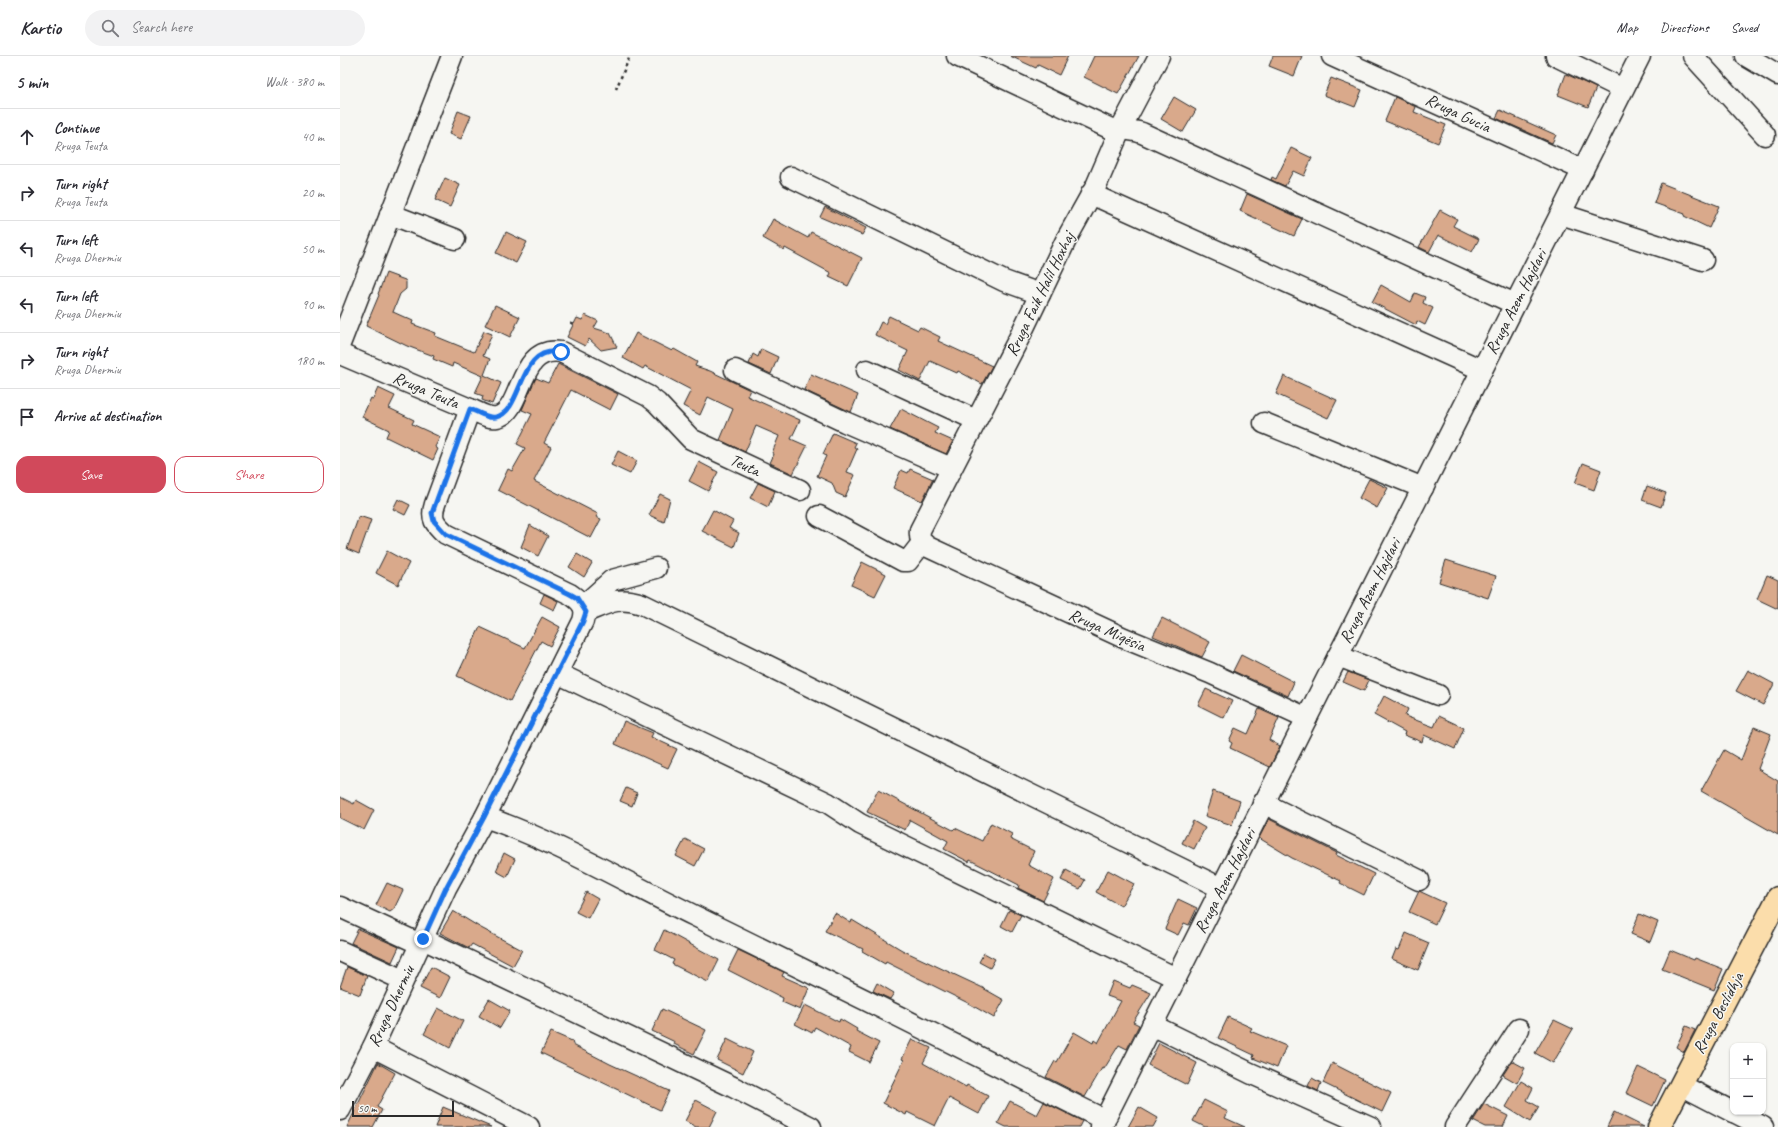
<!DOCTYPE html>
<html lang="en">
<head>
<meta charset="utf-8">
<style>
  :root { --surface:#fff; --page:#f2f2f3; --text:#2b2b33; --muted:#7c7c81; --line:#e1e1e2; --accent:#d1495b }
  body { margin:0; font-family:Caveat,sans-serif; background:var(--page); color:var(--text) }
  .controls { position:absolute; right:12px; bottom:12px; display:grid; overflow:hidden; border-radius:8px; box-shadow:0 1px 3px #0004 }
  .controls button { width:36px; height:36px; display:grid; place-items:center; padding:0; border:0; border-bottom:1px solid var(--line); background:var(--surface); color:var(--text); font:20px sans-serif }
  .scale { position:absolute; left:12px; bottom:10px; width:102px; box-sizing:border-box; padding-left:4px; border:2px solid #2b2b2b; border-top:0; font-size:11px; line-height:14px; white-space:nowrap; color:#2b2b2b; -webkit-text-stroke:3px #f6f6f2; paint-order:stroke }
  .stop { position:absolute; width:12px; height:12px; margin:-9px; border:3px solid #1a73e8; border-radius:50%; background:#fff }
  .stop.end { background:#1a73e8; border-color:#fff; box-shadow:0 1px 4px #0008 }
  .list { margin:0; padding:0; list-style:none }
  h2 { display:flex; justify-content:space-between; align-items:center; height:52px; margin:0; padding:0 16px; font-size:17px }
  h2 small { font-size:13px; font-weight:400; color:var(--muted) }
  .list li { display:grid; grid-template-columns:26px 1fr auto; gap:12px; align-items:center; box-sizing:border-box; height:56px; padding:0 16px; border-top:1px solid var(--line) }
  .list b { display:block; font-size:15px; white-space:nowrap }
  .list p { margin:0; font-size:13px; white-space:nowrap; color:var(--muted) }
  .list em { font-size:13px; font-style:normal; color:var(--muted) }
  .actions { display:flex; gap:8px; padding:12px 16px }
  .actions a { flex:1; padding:9px 0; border:1px solid var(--accent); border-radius:12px; text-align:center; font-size:14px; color:var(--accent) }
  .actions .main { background:var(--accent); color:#fff }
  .icon { flex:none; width:22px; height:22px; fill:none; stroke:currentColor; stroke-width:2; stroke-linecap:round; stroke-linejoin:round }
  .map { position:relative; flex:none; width:1438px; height:1071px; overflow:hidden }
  header { display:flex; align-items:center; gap:24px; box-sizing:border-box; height:56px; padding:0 20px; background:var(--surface); border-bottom:1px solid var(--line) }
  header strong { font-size:19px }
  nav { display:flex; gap:22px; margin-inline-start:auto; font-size:14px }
  .search { width:280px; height:36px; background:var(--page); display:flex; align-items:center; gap:10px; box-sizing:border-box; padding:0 14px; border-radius:22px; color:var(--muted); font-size:15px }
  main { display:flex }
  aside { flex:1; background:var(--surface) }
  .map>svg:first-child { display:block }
  .building { fill:#d9a98b; stroke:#2b2b2b }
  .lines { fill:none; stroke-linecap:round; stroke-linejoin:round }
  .minor-casing { stroke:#2b2b2b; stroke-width:23 }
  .major-casing { stroke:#2b2b2b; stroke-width:25 }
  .path { stroke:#2b2b2b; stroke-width:2.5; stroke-dasharray:3 3; stroke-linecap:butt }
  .minor { stroke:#f6f6f2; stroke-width:20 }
  .major { stroke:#fbddab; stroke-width:22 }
  .route { stroke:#1a73e8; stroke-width:5 }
  .labels { text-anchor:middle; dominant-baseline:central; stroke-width:3; stroke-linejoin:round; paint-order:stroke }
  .street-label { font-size:17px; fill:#2b2b2b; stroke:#f6f6f2 }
</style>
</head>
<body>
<header>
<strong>Kartio</strong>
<div class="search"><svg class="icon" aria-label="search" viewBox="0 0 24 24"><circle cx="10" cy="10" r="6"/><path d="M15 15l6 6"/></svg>Search here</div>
<nav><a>Map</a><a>Directions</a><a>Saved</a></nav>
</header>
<main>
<aside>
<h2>5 min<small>Walk · 380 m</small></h2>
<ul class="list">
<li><svg class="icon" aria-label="ahead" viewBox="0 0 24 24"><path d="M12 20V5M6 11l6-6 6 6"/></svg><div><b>Continue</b><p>Rruga Teuta</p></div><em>40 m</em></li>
<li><svg class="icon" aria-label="right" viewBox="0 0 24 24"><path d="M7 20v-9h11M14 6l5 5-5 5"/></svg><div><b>Turn right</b><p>Rruga Teuta</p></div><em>20 m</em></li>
<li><svg class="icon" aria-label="left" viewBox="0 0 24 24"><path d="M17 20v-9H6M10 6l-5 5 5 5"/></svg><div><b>Turn left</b><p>Rruga Dhermiu</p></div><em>50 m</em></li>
<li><svg class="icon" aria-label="left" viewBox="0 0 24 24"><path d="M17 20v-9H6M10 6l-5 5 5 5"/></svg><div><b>Turn left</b><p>Rruga Dhermiu</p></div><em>90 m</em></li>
<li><svg class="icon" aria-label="right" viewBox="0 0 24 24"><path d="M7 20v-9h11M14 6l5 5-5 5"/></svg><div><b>Turn right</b><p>Rruga Dhermiu</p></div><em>180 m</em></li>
<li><svg class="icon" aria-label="arrive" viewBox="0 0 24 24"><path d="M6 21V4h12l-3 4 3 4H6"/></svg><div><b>Arrive at destination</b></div></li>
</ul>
<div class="actions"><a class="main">Save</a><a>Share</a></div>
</aside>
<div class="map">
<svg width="1438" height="1071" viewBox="0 0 1438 1071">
  <rect width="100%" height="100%" fill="#f6f6f2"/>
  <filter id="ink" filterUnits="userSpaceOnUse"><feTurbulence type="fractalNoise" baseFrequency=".025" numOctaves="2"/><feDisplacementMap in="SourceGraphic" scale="8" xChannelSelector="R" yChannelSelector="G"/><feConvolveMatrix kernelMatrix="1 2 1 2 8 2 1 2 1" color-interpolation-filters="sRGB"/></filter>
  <g filter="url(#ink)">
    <g class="building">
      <polygon points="670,0 728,0 719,19 698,9 696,12"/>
      <polygon points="754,0 799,0 778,38 744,21"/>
      <polygon points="933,0 962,0 954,20 929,10"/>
      <polygon points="1226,18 1256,32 1248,51 1218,39"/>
      <polygon points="991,22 1022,34 1015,51 984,39"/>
      <polygon points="834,41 856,54 843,76 821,63"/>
      <polygon points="1055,41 1076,51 1074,56 1106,69 1098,87 1045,65"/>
      <polygon points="1160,54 1216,79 1212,87 1156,62"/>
      <polygon points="118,55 131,60 121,83 109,78"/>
      <polygon points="951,92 972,102 964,120 953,115 945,130 931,124 932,121 936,123"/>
      <polygon points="105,122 120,129 110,151 95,144"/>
      <polygon points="1321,127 1379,150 1369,172 1344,160 1345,158 1314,147"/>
      <polygon points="907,138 962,163 954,180 900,155"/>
      <polygon points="485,151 526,172 522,179 480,161"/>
      <polygon points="1100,154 1117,163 1113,170 1139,183 1132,196 1098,179 1089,196 1079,191"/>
      <polygon points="433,163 468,182 471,176 522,202 508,230 489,221 491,217 445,192 444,194 423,182"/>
      <polygon points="166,176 187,186 176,207 156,197"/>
      <polygon points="46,217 65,224 66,226 66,233 60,238 53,256 73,265 72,268 96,277 95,280 134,296 144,275 152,278 143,300 150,303 144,319 161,327 152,348 142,344 143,340 135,337 143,320 113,307 112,311 93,303 94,300 67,290 26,270 39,239 38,238"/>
      <polygon points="1041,229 1071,246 1075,237 1085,241 1083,247 1093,252 1085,269 1077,265 1076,269 1032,246"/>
      <polygon points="155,249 180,261 170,281 145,269"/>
      <polygon points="245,259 258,265 254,272 270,277 277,291 261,294 249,283 245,290 227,281 233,269 230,267 234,268 237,262 242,264"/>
      <polygon points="549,260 578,274 580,271 600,281 598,285 652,310 642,328 618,315 617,317 590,305 580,325 559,314 568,295 535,279 541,266 545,268"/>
      <polygon points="296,277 332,295 334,293 357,306 355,310 370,315 410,334 407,340 460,364 451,383 467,390 453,418 430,407 434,398 432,397 439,380 416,370 405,396 380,384 393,353 368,341 360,359 343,350 351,334 305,310 303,313 283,302"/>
      <polygon points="421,293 438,301 431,318 409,308 413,298 418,301"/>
      <polygon points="218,308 278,338 270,354 231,334 204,387 211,391 194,425 258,458 256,461 261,463 251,482 158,434 168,413 172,415 185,392 177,388 192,358 182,354 193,328 196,322 208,327"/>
      <polygon points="471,318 518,339 511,356 464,334"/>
      <polygon points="944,320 997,344 988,362 936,338"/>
      <polygon points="38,332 55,340 49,352 74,364 72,368 100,381 95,391 98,393 93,404 46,381 49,374 22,361 31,342 33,343"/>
      <polygon points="561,353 598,372 595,377 613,385 606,398 550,373"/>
      <polygon points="493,377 516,387 514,391 517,393 507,416 515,419 505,441 496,437 492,427 477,420 486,400 483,398"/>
      <polygon points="278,395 297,405 290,418 271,409"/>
      <polygon points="359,406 378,416 368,435 349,425"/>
      <polygon points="1243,407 1261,414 1254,434 1235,427"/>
      <polygon points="570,413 593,423 582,445 553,432 561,414 568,417"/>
      <polygon points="1029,423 1048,432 1037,452 1019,442"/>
      <polygon points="418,427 435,435 428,451 410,442"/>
      <polygon points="1307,430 1326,437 1321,451 1302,444"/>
      <polygon points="320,438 330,443 324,466 309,459"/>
      <polygon points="58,443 70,449 65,459 53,453"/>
      <polygon points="373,454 393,465 389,472 399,477 394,491 362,475"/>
      <polygon points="19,460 31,464 19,498 7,493"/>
      <polygon points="190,469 208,480 198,500 181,491"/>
      <polygon points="47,495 69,507 58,529 36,517"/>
      <polygon points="237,498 252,507 244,521 229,511"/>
      <polygon points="1106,504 1156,520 1148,542 1099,526"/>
      <polygon points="522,506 546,518 535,540 511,529"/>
      <polygon points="1427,519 1438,524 1438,553 1417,543"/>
      <polygon points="204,538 218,545 214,554 200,547"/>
      <polygon points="202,561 220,571 210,590 201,585 170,645 117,620 140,571 185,592"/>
      <polygon points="822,562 870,586 862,601 813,580"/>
      <polygon points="901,599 954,626 948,640 893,615"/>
      <polygon points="1408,614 1434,628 1423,649 1396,635"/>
      <polygon points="1008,616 1029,624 1024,635 1003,626"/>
      <polygon points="866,633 892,645 884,662 858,649"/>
      <polygon points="1044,640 1068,653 1065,660 1094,671 1099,660 1124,672 1115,693 1084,679 1082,686 1064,679 1065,676 1034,659"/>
      <polygon points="919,653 939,662 929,684 940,690 930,711 890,692 892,687 889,685 895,672 908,678"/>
      <polygon points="284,665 313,677 311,681 337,693 328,712 275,688"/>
      <polygon points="1414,671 1431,678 1418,713 1438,725 1438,779 1361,735 1384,694 1401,704"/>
      <polygon points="286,732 297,737 292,750 280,745"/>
      <polygon points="538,734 613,774 615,772 642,785 651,767 672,778 670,783 694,795 688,809 714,823 703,845 678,832 679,829 630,804 629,806 604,793 608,785 570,764 565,774 527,756"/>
      <polygon points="873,735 900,745 892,769 865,760"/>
      <polygon points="0,741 14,748 16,744 34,754 24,774 0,762"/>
      <polygon points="929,763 997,797 996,799 1034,818 1024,839 1000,827 1001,825 952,802 919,782"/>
      <polygon points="853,765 865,772 854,793 842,787"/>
      <polygon points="345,783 364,793 355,810 336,800"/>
      <polygon points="164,797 175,803 167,821 156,815"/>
      <polygon points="726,814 745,824 740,833 721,824"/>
      <polygon points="768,814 794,828 781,850 756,836"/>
      <polygon points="47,827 63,834 54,853 50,856 36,849"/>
      <polygon points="1079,835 1105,847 1095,868 1069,856"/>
      <polygon points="246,836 258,843 248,862 236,856"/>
      <polygon points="838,843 857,852 849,869 844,867 838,879 825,873"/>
      <polygon points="669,854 681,859 672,876 661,870"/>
      <polygon points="113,855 141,872 182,894 173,910 132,888 129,892 100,877"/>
      <polygon points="495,857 511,867 512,864 562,894 641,931 664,944 654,962 628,947 546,906 545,908 522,895 523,893 485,875"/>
      <polygon points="1299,858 1318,866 1310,886 1291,878"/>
      <polygon points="18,873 59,891 52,906 11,887"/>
      <polygon points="324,874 379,904 368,926 332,908 334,904 315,894"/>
      <polygon points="1066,877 1089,887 1078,914 1052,903 1056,893 1059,894"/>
      <polygon points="398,894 444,916 442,920 469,932 460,954 442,946 443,942 388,914"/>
      <polygon points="1330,894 1354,904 1355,902 1383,913 1374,934 1322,913"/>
      <polygon points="644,897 655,903 650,912 639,906"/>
      <polygon points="7,911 27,920 20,939 0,931"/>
      <polygon points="91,911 110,921 100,942 80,932"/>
      <polygon points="773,925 790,932 792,929 811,937 793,966 799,969 787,993 779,989 764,1013 762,1012 745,1041 706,1021 715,1005 717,1006 734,976 753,987 754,984 758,987 781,945 767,940"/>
      <polygon points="537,927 554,937 550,943 533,935"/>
      <polygon points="149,943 170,955 160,972 139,960"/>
      <polygon points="465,949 499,966 500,963 517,973 516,975 539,987 529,1006 509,996 511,991 475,971 472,977 455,968"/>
      <polygon points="98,952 123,965 110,992 84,978"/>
      <polygon points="322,953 366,974 354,998 334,988 335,986 312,975"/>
      <polygon points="888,961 912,972 910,975 946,990 937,1012 913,1002 914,999 878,982"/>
      <polygon points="1214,964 1233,973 1213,1007 1195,997"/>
      <polygon points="1346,970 1355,974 1344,996 1336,991"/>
      <polygon points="211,976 232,985 233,989 270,1008 329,1035 320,1054 201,997"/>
      <polygon points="387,983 413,996 403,1017 377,1004"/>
      <polygon points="572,983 591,992 583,1007 626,1031 627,1029 648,1040 639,1058 609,1042 595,1070 567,1056 566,1059 543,1047 564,1004 562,1003"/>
      <polygon points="819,987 857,1007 847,1029 808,1009"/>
      <polygon points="1172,1005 1185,1012 1177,1027 1163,1019"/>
      <polygon points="38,1007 55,1017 37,1051 42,1054 33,1071 7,1071"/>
      <polygon points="992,1007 1051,1037 1042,1056 983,1027"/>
      <polygon points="1298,1011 1325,1024 1313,1050 1286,1037"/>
      <polygon points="972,1022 981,1027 978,1035 968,1030"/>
      <polygon points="1181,1025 1193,1032 1187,1044 1199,1051 1190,1066 1166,1051"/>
      <polygon points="356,1044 377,1055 369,1071 356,1071 345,1065"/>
      <polygon points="864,1044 888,1056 885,1062 905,1071 865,1071 853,1065"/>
      <polygon points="670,1045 697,1059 704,1046 742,1065 739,1071 666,1071 658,1067"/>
      <polygon points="1144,1048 1168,1060 1163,1071 1145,1071 1133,1065"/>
      <polygon points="103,1051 151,1071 95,1071"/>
      <polygon points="799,1051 818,1062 813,1071 788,1071"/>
      <polygon points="1274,1056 1304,1071 1267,1071"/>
    </g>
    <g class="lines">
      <g class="minor-casing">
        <g id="minor">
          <path d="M617,0L769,72C781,74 791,73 802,77L1175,248"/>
          <path d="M819,0L780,74L756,130L727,182L679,282L580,474C579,483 581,486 588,491L784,582L870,617L967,662"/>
          <polyline points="992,0 1243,114"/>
          <polyline points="1216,0 1283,33"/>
          <polyline points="1353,0 1425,79"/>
          <polyline points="1406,0 1438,19"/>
          <polyline points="451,121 664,225 700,238"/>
          <polyline points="751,138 1142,314"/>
          <polyline points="50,158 115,183"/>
          <polyline points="1221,158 1363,204"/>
          <polyline points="0,288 112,0"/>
          <path d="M0,298L130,353C138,356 148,363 157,361C184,355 177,289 221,296L308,340L317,347L351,383L460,434"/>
          <polyline points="395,314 505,366 611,412"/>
          <polyline points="527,314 636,364"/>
          <polyline points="924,367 1083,432"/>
          <polyline points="479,460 563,505 568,505 582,487"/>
          <polyline points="243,550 272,524 316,512"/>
          <path d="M246,556C268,547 278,540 302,548L881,832"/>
          <polyline points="998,600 1098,639"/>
          <polyline points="217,617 488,747 520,768 836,922"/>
          <polyline points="923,747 1079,824"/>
          <path d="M145,761C218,786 285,826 355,860C492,927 629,995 765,1064"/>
          <polyline points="0,851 80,888"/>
          <polyline points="83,883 393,1031 471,1071"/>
          <polyline points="0,895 63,924"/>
          <polyline points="812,969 910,1017 1031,1071"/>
          <polyline points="33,991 189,1071"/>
          <polyline points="1341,1029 1393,1056"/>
          <path d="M0,1054L33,991L106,832L145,761L243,565C247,551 242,546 230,538L106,478C95,468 90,463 95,448L130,353"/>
          <polyline points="1394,1056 1423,1071"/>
          <polyline points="761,1071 1300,0"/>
          <polyline points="1115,1071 1179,973"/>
        </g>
      </g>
      <g class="major-casing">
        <polyline id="major" points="1319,1071 1438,842"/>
      </g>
      <polyline class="path" points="276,33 290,0"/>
      <use href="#minor" class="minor"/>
      <use href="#major" class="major"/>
    </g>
  </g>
  <g class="lines" filter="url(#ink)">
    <path class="route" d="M83,883L106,832L144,761L243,565L246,556L237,542L230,538L106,478L94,465L92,457L130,353C138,356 148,363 156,361C184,355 177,289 221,296"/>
  </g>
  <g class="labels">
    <g class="street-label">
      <text transform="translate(1118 57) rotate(25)">Rruga Gucia</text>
      <text transform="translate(700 238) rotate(-64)">Rruga Faik Halil Hoxhaj</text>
      <text transform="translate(1176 246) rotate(-63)">Rruga Azem Hajdari</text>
      <text transform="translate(86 334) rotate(23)">Rruga Teuta</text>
      <text transform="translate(405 409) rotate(25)">Teuta</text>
      <text transform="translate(1030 535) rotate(-63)">Rruga Azem Hajdari</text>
      <text transform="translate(767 574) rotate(24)">Rruga Miqësia</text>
      <text transform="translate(885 825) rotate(-63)">Rruga Azem Hajdari</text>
      <text transform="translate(51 950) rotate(-65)">Rruga Dhermiu</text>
      <text transform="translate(1378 957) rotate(-62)">Rruga Beslidhja</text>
    </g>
  </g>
</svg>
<div class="controls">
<button>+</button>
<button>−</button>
</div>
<div class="scale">50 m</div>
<div class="stop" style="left:221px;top:296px"></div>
<div class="stop end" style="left:83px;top:883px"></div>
</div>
</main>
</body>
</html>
